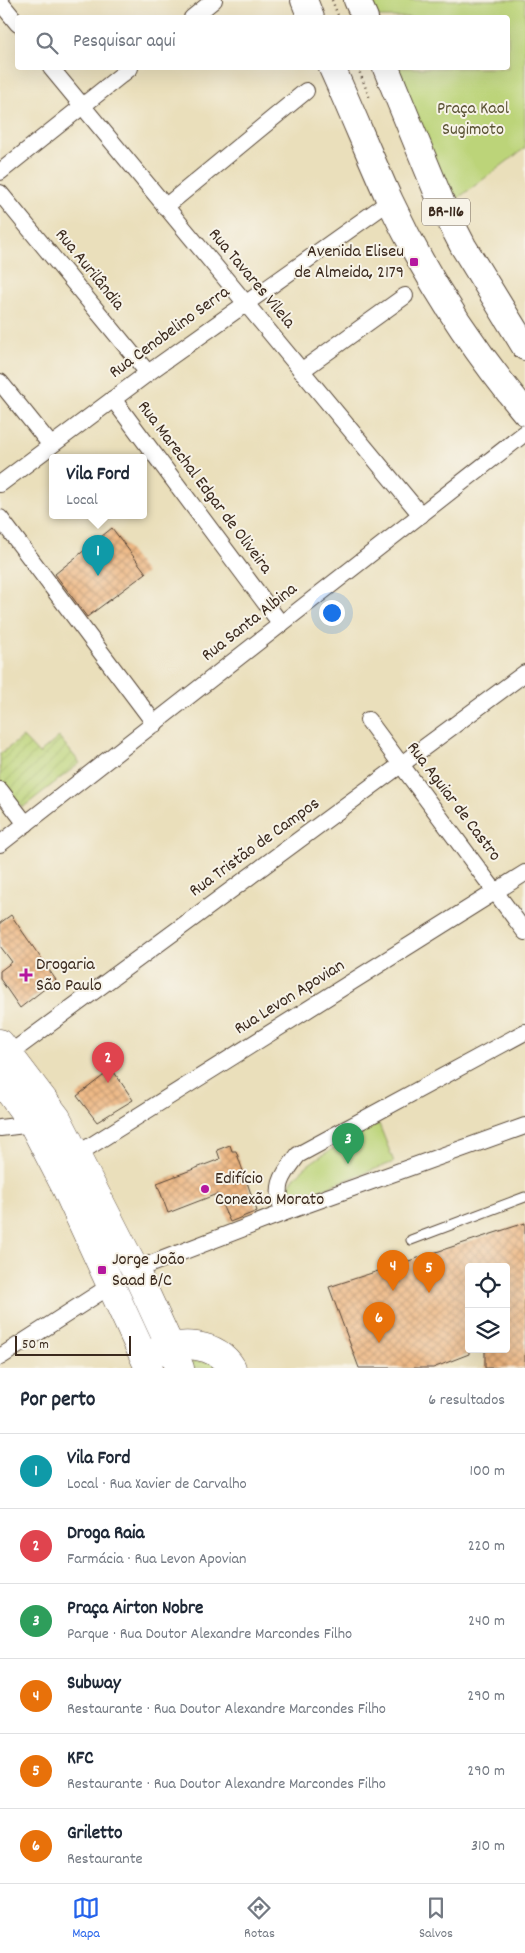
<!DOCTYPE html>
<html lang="pt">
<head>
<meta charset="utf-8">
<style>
  :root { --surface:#fff; --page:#f2f2f3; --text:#1f2937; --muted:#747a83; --line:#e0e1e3; --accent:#2563eb }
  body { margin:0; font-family:Dekko,sans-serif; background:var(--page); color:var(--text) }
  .controls { position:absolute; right:15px; bottom:15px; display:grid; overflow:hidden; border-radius:5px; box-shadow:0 5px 20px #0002 }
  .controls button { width:45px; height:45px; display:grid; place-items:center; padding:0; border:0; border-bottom:1px solid var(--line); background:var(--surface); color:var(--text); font:25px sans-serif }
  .scale { position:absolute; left:15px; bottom:12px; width:116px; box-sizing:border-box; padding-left:5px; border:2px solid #3b2a1e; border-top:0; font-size:14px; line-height:18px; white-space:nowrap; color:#3b2a1e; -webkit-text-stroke:4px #f7f3e8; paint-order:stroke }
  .you { position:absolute; left:331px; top:612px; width:18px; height:18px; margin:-12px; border:4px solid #fff; border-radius:50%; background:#1a73e8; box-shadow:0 0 0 8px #1a73e833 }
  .badge { display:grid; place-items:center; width:32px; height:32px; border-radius:50%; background:var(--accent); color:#fff; font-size:16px; font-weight:700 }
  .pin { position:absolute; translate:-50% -41px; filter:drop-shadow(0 1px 2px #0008) }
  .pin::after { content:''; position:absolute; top:26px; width:18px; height:15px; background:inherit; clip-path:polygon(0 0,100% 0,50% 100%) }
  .popup { position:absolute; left:49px; top:454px; width:98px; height:65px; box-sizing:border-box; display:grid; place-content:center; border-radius:5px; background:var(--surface); filter:drop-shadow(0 1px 4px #0005); font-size:16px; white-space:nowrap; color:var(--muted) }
  .popup b { font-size:19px; color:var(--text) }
  .popup::after { content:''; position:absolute; left:50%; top:100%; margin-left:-10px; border:10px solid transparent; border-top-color:var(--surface) }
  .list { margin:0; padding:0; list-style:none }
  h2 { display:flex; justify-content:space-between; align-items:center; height:65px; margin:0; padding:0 20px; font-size:21px }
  h2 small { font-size:16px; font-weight:400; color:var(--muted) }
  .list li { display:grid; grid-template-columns:32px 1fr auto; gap:15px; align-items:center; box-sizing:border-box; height:75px; padding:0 20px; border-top:1px solid var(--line) }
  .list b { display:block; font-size:19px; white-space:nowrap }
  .list p { margin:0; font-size:16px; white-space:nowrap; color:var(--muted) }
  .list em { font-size:16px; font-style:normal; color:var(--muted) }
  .icon { flex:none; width:28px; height:28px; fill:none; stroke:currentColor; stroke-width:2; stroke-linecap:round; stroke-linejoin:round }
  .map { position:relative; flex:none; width:525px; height:1368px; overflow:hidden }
  .search { position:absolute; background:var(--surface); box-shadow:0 5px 20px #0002; left:15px; right:15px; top:15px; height:55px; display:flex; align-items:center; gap:12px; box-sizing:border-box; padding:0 18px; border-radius:5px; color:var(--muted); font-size:19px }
  .sheet { height:515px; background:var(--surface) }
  nav { display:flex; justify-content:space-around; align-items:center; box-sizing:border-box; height:70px; border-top:1px solid var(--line); background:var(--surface); font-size:14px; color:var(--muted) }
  nav a { display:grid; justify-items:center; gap:2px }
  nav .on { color:var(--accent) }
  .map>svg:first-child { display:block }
  .green { fill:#bcd479; stroke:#7c7f4c }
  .garden { fill:url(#garden-furrows); stroke:#7c7f4c }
  .building { fill:url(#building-cross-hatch) }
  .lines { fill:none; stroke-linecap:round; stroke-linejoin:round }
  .lane-casing { stroke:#554536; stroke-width:11 }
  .street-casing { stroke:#554536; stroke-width:18 }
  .primary-casing { stroke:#554536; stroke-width:28 }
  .highway-casing { stroke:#554536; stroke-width:29 }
  .path { stroke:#554536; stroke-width:2.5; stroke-dasharray:1 4; stroke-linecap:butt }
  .lane { stroke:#fff; stroke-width:9 }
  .street { stroke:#fff; stroke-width:16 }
  .primary { stroke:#fff; stroke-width:26 }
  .highway { stroke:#fff; stroke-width:28 }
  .poi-dot { fill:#b5179e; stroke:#f7f3e8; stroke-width:2 }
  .labels { text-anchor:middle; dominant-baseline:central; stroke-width:4; stroke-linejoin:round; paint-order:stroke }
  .shield { fill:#f7f3e8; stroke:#73665b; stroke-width:1 }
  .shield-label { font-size:16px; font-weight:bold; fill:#3b2a1e }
  .park-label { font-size:18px; fill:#5b5435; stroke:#f7f3e8 }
  .poi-label { font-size:18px; fill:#3b2a1e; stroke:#f7f3e8; text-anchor:start }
  .street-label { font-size:18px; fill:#3b2a1e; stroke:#f7f3e8 }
</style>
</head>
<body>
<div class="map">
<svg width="525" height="1368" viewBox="0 0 525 1368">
  <defs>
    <pattern id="garden-furrows" width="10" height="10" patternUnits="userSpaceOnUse" patternTransform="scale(1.25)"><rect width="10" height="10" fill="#bcd479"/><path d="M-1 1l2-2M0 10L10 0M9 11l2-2" fill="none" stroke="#a2b668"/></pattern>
    <pattern id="building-cross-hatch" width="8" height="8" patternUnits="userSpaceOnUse" patternTransform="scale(1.25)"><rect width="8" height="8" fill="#edb47e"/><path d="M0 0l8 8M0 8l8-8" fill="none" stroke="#c19367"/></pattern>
  </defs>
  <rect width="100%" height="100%" fill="#f7f3e8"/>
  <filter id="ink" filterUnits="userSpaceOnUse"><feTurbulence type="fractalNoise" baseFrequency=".02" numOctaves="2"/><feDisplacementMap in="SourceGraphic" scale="10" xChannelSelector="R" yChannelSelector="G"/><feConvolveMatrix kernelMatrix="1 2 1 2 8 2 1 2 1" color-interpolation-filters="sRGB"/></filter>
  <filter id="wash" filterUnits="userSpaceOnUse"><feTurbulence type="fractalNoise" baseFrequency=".0096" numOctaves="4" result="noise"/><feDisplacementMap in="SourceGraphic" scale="20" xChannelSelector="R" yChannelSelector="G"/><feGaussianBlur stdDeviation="1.12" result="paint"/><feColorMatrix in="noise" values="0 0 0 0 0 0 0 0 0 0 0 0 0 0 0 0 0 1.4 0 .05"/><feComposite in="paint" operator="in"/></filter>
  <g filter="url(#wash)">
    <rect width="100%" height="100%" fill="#eadfbb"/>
    <g class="green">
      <polygon points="365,0 525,0 525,148 453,202 394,68 508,68 508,18 372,17"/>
      <path d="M379,1124L394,1162L289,1201L286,1191C297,1162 353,1139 379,1124Z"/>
      <polygon points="191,1361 217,1362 221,1368 193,1368"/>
    </g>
    <polygon class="garden" points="23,737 39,754 59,737 80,763 22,808 0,779 0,754"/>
    <g id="blocks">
      <g class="building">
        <polygon points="112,528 146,573 87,617 55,574"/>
        <polygon points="11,915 56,980 20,1008 0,979 0,971 12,962 0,946 0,923"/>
        <polygon points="112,1069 133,1100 97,1122 77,1096"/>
        <polygon points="230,1145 232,1151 236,1151 257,1211 230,1222 217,1194 168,1213 157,1183 220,1159 217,1150"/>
        <polygon points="525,1223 525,1368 485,1368 485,1349 506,1349 506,1267 469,1267 469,1354 433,1368 359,1368 329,1287"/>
      </g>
    </g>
  </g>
  <g filter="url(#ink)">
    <use href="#blocks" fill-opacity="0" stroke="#554536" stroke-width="1"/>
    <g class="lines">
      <g class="lane-casing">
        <polyline id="lane" points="411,1240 525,1197"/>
      </g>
      <g class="street-casing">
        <g id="street">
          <polyline points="0,2 18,24"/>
          <polyline points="192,18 214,0"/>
          <polyline points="51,68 421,515"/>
          <polyline points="0,172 130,68"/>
          <polyline points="0,193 148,373"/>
          <polyline points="165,207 306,91"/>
          <polyline points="301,371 405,296"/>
          <polyline points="0,382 50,444"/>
          <polyline points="113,399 281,624"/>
          <polyline points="0,484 148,373 390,201"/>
          <polyline points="0,518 155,724"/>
          <polyline points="368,720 525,932"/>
          <polyline points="0,790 26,824"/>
          <polyline points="0,844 525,433"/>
          <polyline points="9,1054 525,673"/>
          <polyline points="0,1128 33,1124"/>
          <polyline points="76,1155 525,873"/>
          <path d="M283,1213C275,1184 281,1178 298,1155L525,1032"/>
          <polyline points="135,1270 283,1213 525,1126"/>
          <polyline points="0,1357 110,1286"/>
        </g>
      </g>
      <g class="primary-casing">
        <g id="primary">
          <polyline points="304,0 311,18"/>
          <polyline points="357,0 365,18"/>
          <path d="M332,68C352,112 370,157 390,201C425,276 472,348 525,412"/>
          <polyline points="386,68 444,209 463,246 525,347"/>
        </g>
      </g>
      <g class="highway-casing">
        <g id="highway">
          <polyline points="0,1043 57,1118 135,1270 180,1368"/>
          <polyline points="0,1079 33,1124 66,1188 149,1368"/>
          <path d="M156,1352C181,1341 216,1342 232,1368"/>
        </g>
      </g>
      <g class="path">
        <polyline points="332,0 339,18"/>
        <polyline points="358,68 370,99"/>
      </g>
      <use href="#lane" class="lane"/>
      <use href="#street" class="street"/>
      <use href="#primary" class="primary"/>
      <use href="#highway" class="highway"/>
    </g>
  </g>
  <g class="poi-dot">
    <rect x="409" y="257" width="10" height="10" rx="2.5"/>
    <path d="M23.5 967.5h5v5h5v5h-5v5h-5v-5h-5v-5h5z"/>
    <circle cx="205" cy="1189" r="5"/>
    <rect x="97" y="1265" width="10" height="10" rx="2.5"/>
  </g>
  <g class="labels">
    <rect class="shield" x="422" y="198.5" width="48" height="27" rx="4"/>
    <g class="shield-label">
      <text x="446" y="212">BR-116</text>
    </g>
    <g class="park-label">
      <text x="473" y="109">Praça Kaol<tspan x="473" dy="21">Sugimoto</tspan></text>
    </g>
    <g class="poi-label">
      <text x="404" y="252" text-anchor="end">Avenida Eliseu<tspan x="404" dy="21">de Almeida, 2179</tspan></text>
      <text x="36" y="965">Drogaria<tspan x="36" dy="21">São Paulo</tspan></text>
      <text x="215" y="1179">Edifício<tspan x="215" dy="21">Conexão Morato</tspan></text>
      <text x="112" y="1260">Jorge João<tspan x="112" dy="21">Saad B/C</tspan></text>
    </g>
    <g class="street-label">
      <text transform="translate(89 270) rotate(51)">Rua Aurilândia</text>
      <text transform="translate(251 279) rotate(50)">Rua Tavares Vilela</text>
      <text transform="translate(170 333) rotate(-36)">Rua Cenobelino Serra</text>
      <text transform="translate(204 488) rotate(53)">Rua Marechal Edgar de Oliveira</text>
      <text transform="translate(250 623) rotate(-38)">Rua Santa Albina</text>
      <text transform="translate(453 802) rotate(53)">Rua Aguiar de Castro</text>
      <text transform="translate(255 848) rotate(-36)">Rua Tristão de Campos</text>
      <text transform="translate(290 998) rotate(-32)">Rua Levon Apovian</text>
    </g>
  </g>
</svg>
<div class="controls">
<button><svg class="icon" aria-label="locate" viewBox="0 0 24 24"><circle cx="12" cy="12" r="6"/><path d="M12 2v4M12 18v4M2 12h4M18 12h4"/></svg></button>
<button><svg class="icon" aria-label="layers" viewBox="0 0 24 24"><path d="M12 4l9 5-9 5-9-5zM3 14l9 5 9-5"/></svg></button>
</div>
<div class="scale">50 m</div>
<div class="you"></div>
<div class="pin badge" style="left:98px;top:576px;background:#0f9aa8">1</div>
<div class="popup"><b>Vila Ford</b>Local</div>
<div class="pin badge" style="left:108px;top:1083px;background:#e0444e">2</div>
<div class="pin badge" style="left:348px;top:1164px;background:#2e9e5b">3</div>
<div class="pin badge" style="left:393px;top:1291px;background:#e8710a">4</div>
<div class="pin badge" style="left:429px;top:1293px;background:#e8710a">5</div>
<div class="pin badge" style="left:379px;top:1343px;background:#e8710a">6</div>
<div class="search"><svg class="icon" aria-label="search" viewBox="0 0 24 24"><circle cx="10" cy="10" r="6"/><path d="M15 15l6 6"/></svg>Pesquisar aqui</div>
</div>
<section class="sheet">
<h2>Por perto<small>6 resultados</small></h2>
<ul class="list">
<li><span class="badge" style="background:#0f9aa8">1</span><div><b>Vila Ford</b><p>Local · Rua Xavier de Carvalho</p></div><em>100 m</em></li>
<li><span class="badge" style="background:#e0444e">2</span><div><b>Droga Raia</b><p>Farmácia · Rua Levon Apovian</p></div><em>220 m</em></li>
<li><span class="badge" style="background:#2e9e5b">3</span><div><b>Praça Airton Nobre</b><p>Parque · Rua Doutor Alexandre Marcondes Filho</p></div><em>240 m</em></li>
<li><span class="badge" style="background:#e8710a">4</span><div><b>Subway</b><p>Restaurante · Rua Doutor Alexandre Marcondes Filho</p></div><em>290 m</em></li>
<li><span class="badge" style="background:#e8710a">5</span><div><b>KFC</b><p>Restaurante · Rua Doutor Alexandre Marcondes Filho</p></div><em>290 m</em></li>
<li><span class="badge" style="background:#e8710a">6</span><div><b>Griletto</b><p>Restaurante</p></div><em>310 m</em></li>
</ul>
</section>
<nav>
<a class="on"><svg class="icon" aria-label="map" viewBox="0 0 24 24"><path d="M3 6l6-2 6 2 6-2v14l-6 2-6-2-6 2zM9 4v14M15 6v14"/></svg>Mapa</a>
<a><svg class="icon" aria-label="directions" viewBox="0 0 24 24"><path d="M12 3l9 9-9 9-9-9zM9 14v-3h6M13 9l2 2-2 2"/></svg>Rotas</a>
<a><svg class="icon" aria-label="saved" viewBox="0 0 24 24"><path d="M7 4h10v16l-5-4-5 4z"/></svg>Salvos</a>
</nav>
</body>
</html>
